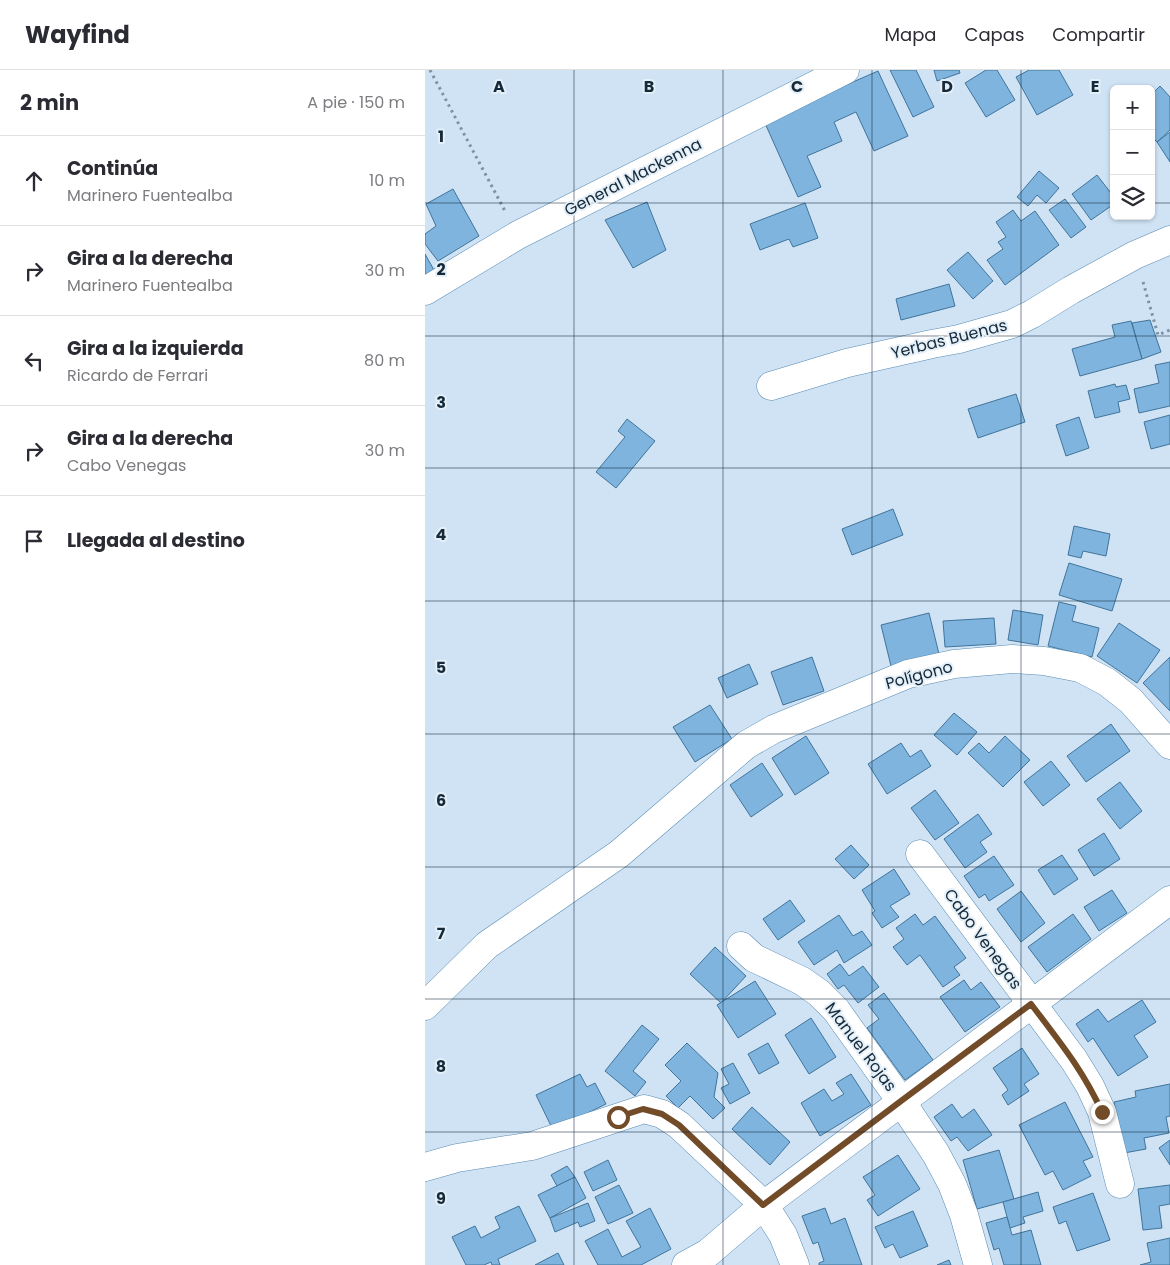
<!DOCTYPE html>
<html lang="es">
<head>
<meta charset="utf-8">
<style>
  :root { --surface:#fff; --page:#f7f7f7; --text:#2b2b33; --muted:#7c7c81; --line:#e1e1e2 }
  body { margin:0; font-family:Poppins,sans-serif; background:var(--page); color:var(--text) }
  .controls { position:absolute; right:15px; top:15px; display:grid; overflow:hidden; border-radius:8px; box-shadow:0 1px 4px #0004 }
  .controls button { width:45px; height:45px; display:grid; place-items:center; padding:0; border:0; border-bottom:1px solid var(--line); background:var(--surface); color:var(--text); font:25px sans-serif }
  .stop { position:absolute; width:15px; height:15px; margin:-11px; border:4px solid #724c28; border-radius:50%; background:#fff }
  .stop.end { background:#724c28; border-color:#fff; box-shadow:0 1px 5px #0008 }
  .list { margin:0; padding:0; list-style:none }
  h2 { display:flex; justify-content:space-between; align-items:center; height:65px; margin:0; padding:0 20px; font-size:21px }
  h2 small { font-size:16px; font-weight:400; color:var(--muted) }
  .list li { display:grid; grid-template-columns:32px 1fr auto; gap:15px; align-items:center; box-sizing:border-box; height:90px; padding:0 20px; border-top:1px solid var(--line) }
  .list b { display:block; font-size:19px; white-space:nowrap }
  .list p { margin:0; font-size:16px; white-space:nowrap; color:var(--muted) }
  .list em { font-size:16px; font-style:normal; color:var(--muted) }
  .icon { flex:none; width:28px; height:28px; fill:none; stroke:currentColor; stroke-width:2; stroke-linecap:round; stroke-linejoin:round }
  .map { position:relative; flex:none; width:745px; height:1195px; overflow:hidden }
  header { display:flex; align-items:center; gap:30px; box-sizing:border-box; height:70px; padding:0 25px; background:var(--surface); border-bottom:1px solid var(--line) }
  header strong { font-size:24px }
  nav { display:flex; gap:28px; margin-inline-start:auto; font-size:18px }
  main { display:flex }
  aside { flex:1; background:var(--surface) }
  .map>svg:first-child { display:block }
  .building { fill:#7fb4de; stroke:#41749b }
  .lines { fill:none; stroke-linecap:round; stroke-linejoin:round }
  .minor-casing { stroke:#588bb3; stroke-width:29 }
  .path { stroke:#7d91a3; stroke-width:3; stroke-dasharray:2.5 4; stroke-linecap:butt }
  .minor { stroke:#fff; stroke-width:28 }
  .route { stroke:#724c28; stroke-width:6 }
  .grid { fill:none; stroke:#14293a; stroke-width:1; stroke-opacity:0.55 }
  .labels { text-anchor:middle; dominant-baseline:central; stroke-width:4; stroke-linejoin:round; paint-order:stroke }
  .street-label { font-size:16px; fill:#14293a; stroke:#e5eff8 }
  .grid-label { font-size:16px; text-anchor:middle; font-weight:bold; fill:#14293a; stroke:#e5eff8; stroke-width:4; stroke-linejoin:round; paint-order:stroke }
</style>
</head>
<body>
<header>
<strong>Wayfind</strong>
<nav><a>Mapa</a><a>Capas</a><a>Compartir</a></nav>
</header>
<main>
<aside>
<h2>2 min<small>A pie · 150 m</small></h2>
<ul class="list">
<li><svg class="icon" aria-label="ahead" viewBox="0 0 24 24"><path d="M12 20V5M6 11l6-6 6 6"/></svg><div><b>Continúa</b><p>Marinero Fuentealba</p></div><em>10 m</em></li>
<li><svg class="icon" aria-label="right" viewBox="0 0 24 24"><path d="M7 20v-9h11M14 6l5 5-5 5"/></svg><div><b>Gira a la derecha</b><p>Marinero Fuentealba</p></div><em>30 m</em></li>
<li><svg class="icon" aria-label="left" viewBox="0 0 24 24"><path d="M17 20v-9H6M10 6l-5 5 5 5"/></svg><div><b>Gira a la izquierda</b><p>Ricardo de Ferrari</p></div><em>80 m</em></li>
<li><svg class="icon" aria-label="right" viewBox="0 0 24 24"><path d="M7 20v-9h11M14 6l5 5-5 5"/></svg><div><b>Gira a la derecha</b><p>Cabo Venegas</p></div><em>30 m</em></li>
<li><svg class="icon" aria-label="arrive" viewBox="0 0 24 24"><path d="M6 21V4h12l-3 4 3 4H6"/></svg><div><b>Llegada al destino</b></div></li>
</ul>
</aside>
<div class="map">
<svg width="745" height="1195" viewBox="0 0 745 1195">
  <rect width="100%" height="100%" fill="#cfe3f5"/>
  <g class="building">
    <polygon points="465,0 491,0 509,37 488,47"/>
    <polygon points="509,0 534,0 535,3 512,11"/>
    <polygon points="561,0 572,0 590,30 561,47 540,13"/>
    <polygon points="604,0 634,0 648,25 612,45 591,7"/>
    <polygon points="453,1 483,66 449,81 431,42 409,52 417,71 382,86 396,117 373,127 339,51"/>
    <polygon points="735,16 745,27 745,60 732,72 726,66 726,25"/>
    <polygon points="745,62 745,92 732,72"/>
    <polygon points="614,101 634,118 621,133 612,125 603,136 592,127"/>
    <polygon points="672,105 689,127 689,134 666,150 647,124"/>
    <polygon points="28,119 54,166 13,191 0,174 0,164 11,156 1,134"/>
    <polygon points="640,129 661,157 646,168 624,140"/>
    <polygon points="222,132 241,180 208,198 180,150"/>
    <polygon points="380,133 393,168 368,177 364,169 335,180 325,154"/>
    <polygon points="588,140 596,151 610,141 634,175 580,215 562,190 578,179 573,172 581,167 571,152"/>
    <polygon points="543,182 568,211 548,229 522,200"/>
    <polygon points="0,184 9,200 0,205"/>
    <polygon points="524,214 530,236 476,250 471,229"/>
    <polygon points="725,250 736,282 717,289 707,253"/>
    <polygon points="706,251 717,289 655,306 647,279 690,267 687,255"/>
    <polygon points="745,292 745,336 714,343 709,319 734,313 730,295"/>
    <polygon points="690,314 691,317 701,315 705,329 693,332 695,342 670,348 663,321"/>
    <polygon points="591,324 600,352 553,368 543,339"/>
    <polygon points="745,345 745,374 726,379 719,352"/>
    <polygon points="654,347 664,378 641,386 631,355"/>
    <polygon points="202,349 230,371 191,418 171,402 200,367 193,361"/>
    <polygon points="468,439 478,465 427,485 417,459"/>
    <polygon points="649,456 685,464 681,486 658,481 656,488 643,485"/>
    <polygon points="644,493 697,509 687,541 634,525"/>
    <polygon points="634,532 651,536 647,551 674,558 667,587 623,576"/>
    <polygon points="588,540 618,545 613,575 583,570"/>
    <polygon points="504,543 514,584 466,596 456,555"/>
    <polygon points="569,548 571,574 520,577 518,551"/>
    <polygon points="694,553 735,580 712,613 672,586"/>
    <polygon points="387,587 399,621 358,635 346,602"/>
    <polygon points="745,587 745,641 718,613"/>
    <polygon points="324,594 333,614 302,628 293,608"/>
    <polygon points="285,635 307,669 270,692 248,657"/>
    <polygon points="529,643 552,662 532,685 509,665"/>
    <polygon points="686,654 705,681 661,712 642,686"/>
    <polygon points="381,666 404,703 370,725 347,688"/>
    <polygon points="580,666 605,690 578,717 543,683 554,673 564,683"/>
    <polygon points="476,673 485,687 496,680 506,696 462,724 443,694"/>
    <polygon points="626,691 645,715 618,736 599,712"/>
    <polygon points="337,693 358,725 326,747 305,715"/>
    <polygon points="695,712 717,741 695,759 672,729"/>
    <polygon points="510,720 534,753 510,770 486,738"/>
    <polygon points="553,744 567,764 555,772 562,782 540,798 519,769"/>
    <polygon points="679,763 695,789 669,806 653,780"/>
    <polygon points="426,775 444,795 429,809 410,789"/>
    <polygon points="637,785 653,809 629,825 613,800"/>
    <polygon points="569,786 589,815 564,831 560,824 554,828 539,806"/>
    <polygon points="469,799 485,824 465,836 474,847 457,858 447,843 450,841 437,820"/>
    <polygon points="687,820 702,843 674,861 659,837"/>
    <polygon points="596,821 620,853 596,872 572,839"/>
    <polygon points="365,830 380,851 353,870 338,849"/>
    <polygon points="490,844 498,855 510,846 541,888 529,897 535,905 518,917 495,885 482,895 468,877 479,869 471,858"/>
    <polygon points="648,844 666,869 622,902 603,877"/>
    <polygon points="414,845 428,866 437,861 447,875 419,893 412,880 389,895 373,872"/>
    <polygon points="290,877 321,906 296,933 265,904"/>
    <polygon points="415,894 424,906 438,896 454,917 433,933 419,915 413,919 402,904"/>
    <polygon points="539,910 546,920 556,912 575,937 540,962 515,927"/>
    <polygon points="330,911 351,944 313,968 292,935"/>
    <polygon points="459,923 508,990 480,1010 442,958 454,949 443,935"/>
    <polygon points="717,930 731,952 709,966 723,987 693,1006 668,968 663,972 651,954 673,939 683,952"/>
    <polygon points="386,948 411,987 384,1004 360,965"/>
    <polygon points="217,955 234,969 208,1001 221,1012 210,1026 180,1001"/>
    <polygon points="262,973 293,1003 289,1027 300,1038 288,1049 265,1026 253,1038 241,1026 256,1011 240,995"/>
    <polygon points="343,973 354,993 334,1004 323,984"/>
    <polygon points="597,978 614,1004 599,1014 604,1021 583,1035 577,1025 583,1020 568,998"/>
    <polygon points="308,993 325,1023 305,1034 296,1018 304,1014 296,999"/>
    <polygon points="155,1004 162,1017 170,1013 181,1034 128,1060 111,1025"/>
    <polygon points="426,1004 446,1035 395,1066 376,1033 399,1019 407,1031 419,1024 411,1013"/>
    <polygon points="745,1014 745,1046 741,1047 744,1063 719,1068 721,1079 699,1083 689,1032 711,1027 710,1021"/>
    <polygon points="640,1032 668,1087 658,1091 666,1106 638,1120 628,1101 620,1105 594,1055"/>
    <polygon points="527,1034 537,1048 549,1039 567,1065 543,1081 532,1067 526,1071 509,1047"/>
    <polygon points="327,1037 365,1072 345,1095 307,1059"/>
    <polygon points="745,1070 745,1095 734,1078"/>
    <polygon points="574,1080 589,1129 552,1139 538,1090"/>
    <polygon points="473,1085 495,1119 453,1146 442,1130 450,1125 438,1107"/>
    <polygon points="183,1090 192,1110 168,1121 159,1102"/>
    <polygon points="142,1096 150,1107 132,1116 126,1105"/>
    <polygon points="150,1107 161,1128 125,1148 113,1125"/>
    <polygon points="194,1115 208,1143 183,1154 170,1127"/>
    <polygon points="745,1115 745,1134 734,1136 737,1158 718,1160 713,1119"/>
    <polygon points="613,1122 618,1141 598,1147 600,1153 585,1158 578,1132"/>
    <polygon points="668,1123 685,1170 652,1181 641,1151 634,1154 628,1137"/>
    <polygon points="163,1133 170,1151 155,1157 153,1152 130,1162 125,1148"/>
    <polygon points="94,1136 111,1171 73,1189 75,1195 67,1195 66,1192 59,1195 41,1195 27,1167 50,1156 56,1168 75,1158 70,1147"/>
    <polygon points="225,1138 246,1179 216,1195 173,1195 160,1171 183,1159 197,1187 216,1177 201,1151"/>
    <polygon points="400,1138 406,1154 420,1148 437,1195 394,1195 394,1193 399,1191 393,1172 388,1174 377,1146"/>
    <polygon points="488,1141 503,1176 475,1188 468,1174 460,1178 450,1157"/>
    <polygon points="582,1147 587,1165 606,1160 616,1195 579,1195 574,1178 569,1180 561,1153"/>
    <polygon points="745,1168 745,1195 715,1195 726,1192 722,1173"/>
    <polygon points="133,1183 139,1195 110,1195"/>
    <polygon points="524,1190 526,1195 512,1195"/>
  </g>
  <g class="lines">
    <g class="minor-casing">
      <g id="minor">
        <polyline points="0,221 93,165 420,0"/>
        <polyline points="346,316 422,293 507,274 534,269 587,254 607,244 646,220 710,185 745,170"/>
        <polyline points="495,784 649,990 665,1016 677,1042 695,1114"/>
        <polyline points="316,876 329,888 377,911 394,923 411,940 476,1031 511,1084 527,1114 539,1145 553,1195"/>
        <polyline points="0,936 62,875 194,784 321,675 349,659 483,604 529,594 587,589 619,591 655,598 682,612 706,631 745,675"/>
        <polyline points="0,1097 32,1088 107,1076 219,1039 237,1044 254,1055 339,1135 358,1165 370,1195"/>
        <polyline points="261,1195 283,1183 339,1135 745,830"/>
      </g>
    </g>
    <g class="path">
      <polyline points="5,0 80,141"/>
      <polyline points="718,212 733,265 745,260"/>
    </g>
    <use href="#minor" class="minor"/>
  </g>
  <g class="lines">
    <path class="route" d="M193,1047L218,1039L237,1044L254,1055L338,1135L476,1031L606,934C634,971 658,1000 677,1042"/>
  </g>
  <path class="grid" d="M149,0V1195M298,0V1195M447,0V1195M596,0V1195M0,133H689M726,133H745M0,266H745M0,398H745M0,531H745M0,664H745M0,797H745M0,929H745M0,1062H745"/>
  <g class="labels">
    <g class="street-label">
      <text transform="translate(208 107) rotate(-27)">General Mackenna</text>
      <text transform="translate(524 269) rotate(-14)">Yerbas Buenas</text>
      <text transform="translate(494 605) rotate(-15)">Polígono</text>
      <text transform="translate(558 869) rotate(54)">Cabo Venegas</text>
      <text transform="translate(436 977) rotate(53)">Manuel Rojas</text>
    </g>
  </g>
  <g class="grid-label">
    <text x="74" y="22">A</text>
    <text x="224" y="22">B</text>
    <text x="372" y="22">C</text>
    <text x="522" y="22">D</text>
    <text x="670" y="22">E</text>
    <text x="16" y="72">1</text>
    <text x="16" y="205">2</text>
    <text x="16" y="338">3</text>
    <text x="16" y="470">4</text>
    <text x="16" y="603">5</text>
    <text x="16" y="736">6</text>
    <text x="16" y="869">7</text>
    <text x="16" y="1002">8</text>
    <text x="16" y="1134">9</text>
  </g>
</svg>
<div class="controls">
<button>+</button>
<button>−</button>
<button><svg class="icon" aria-label="layers" viewBox="0 0 24 24"><path d="M12 4l9 5-9 5-9-5zM3 14l9 5 9-5"/></svg></button>
</div>
<div class="stop" style="left:193px;top:1047px"></div>
<div class="stop end" style="left:677px;top:1042px"></div>
</div>
</main>
</body>
</html>
